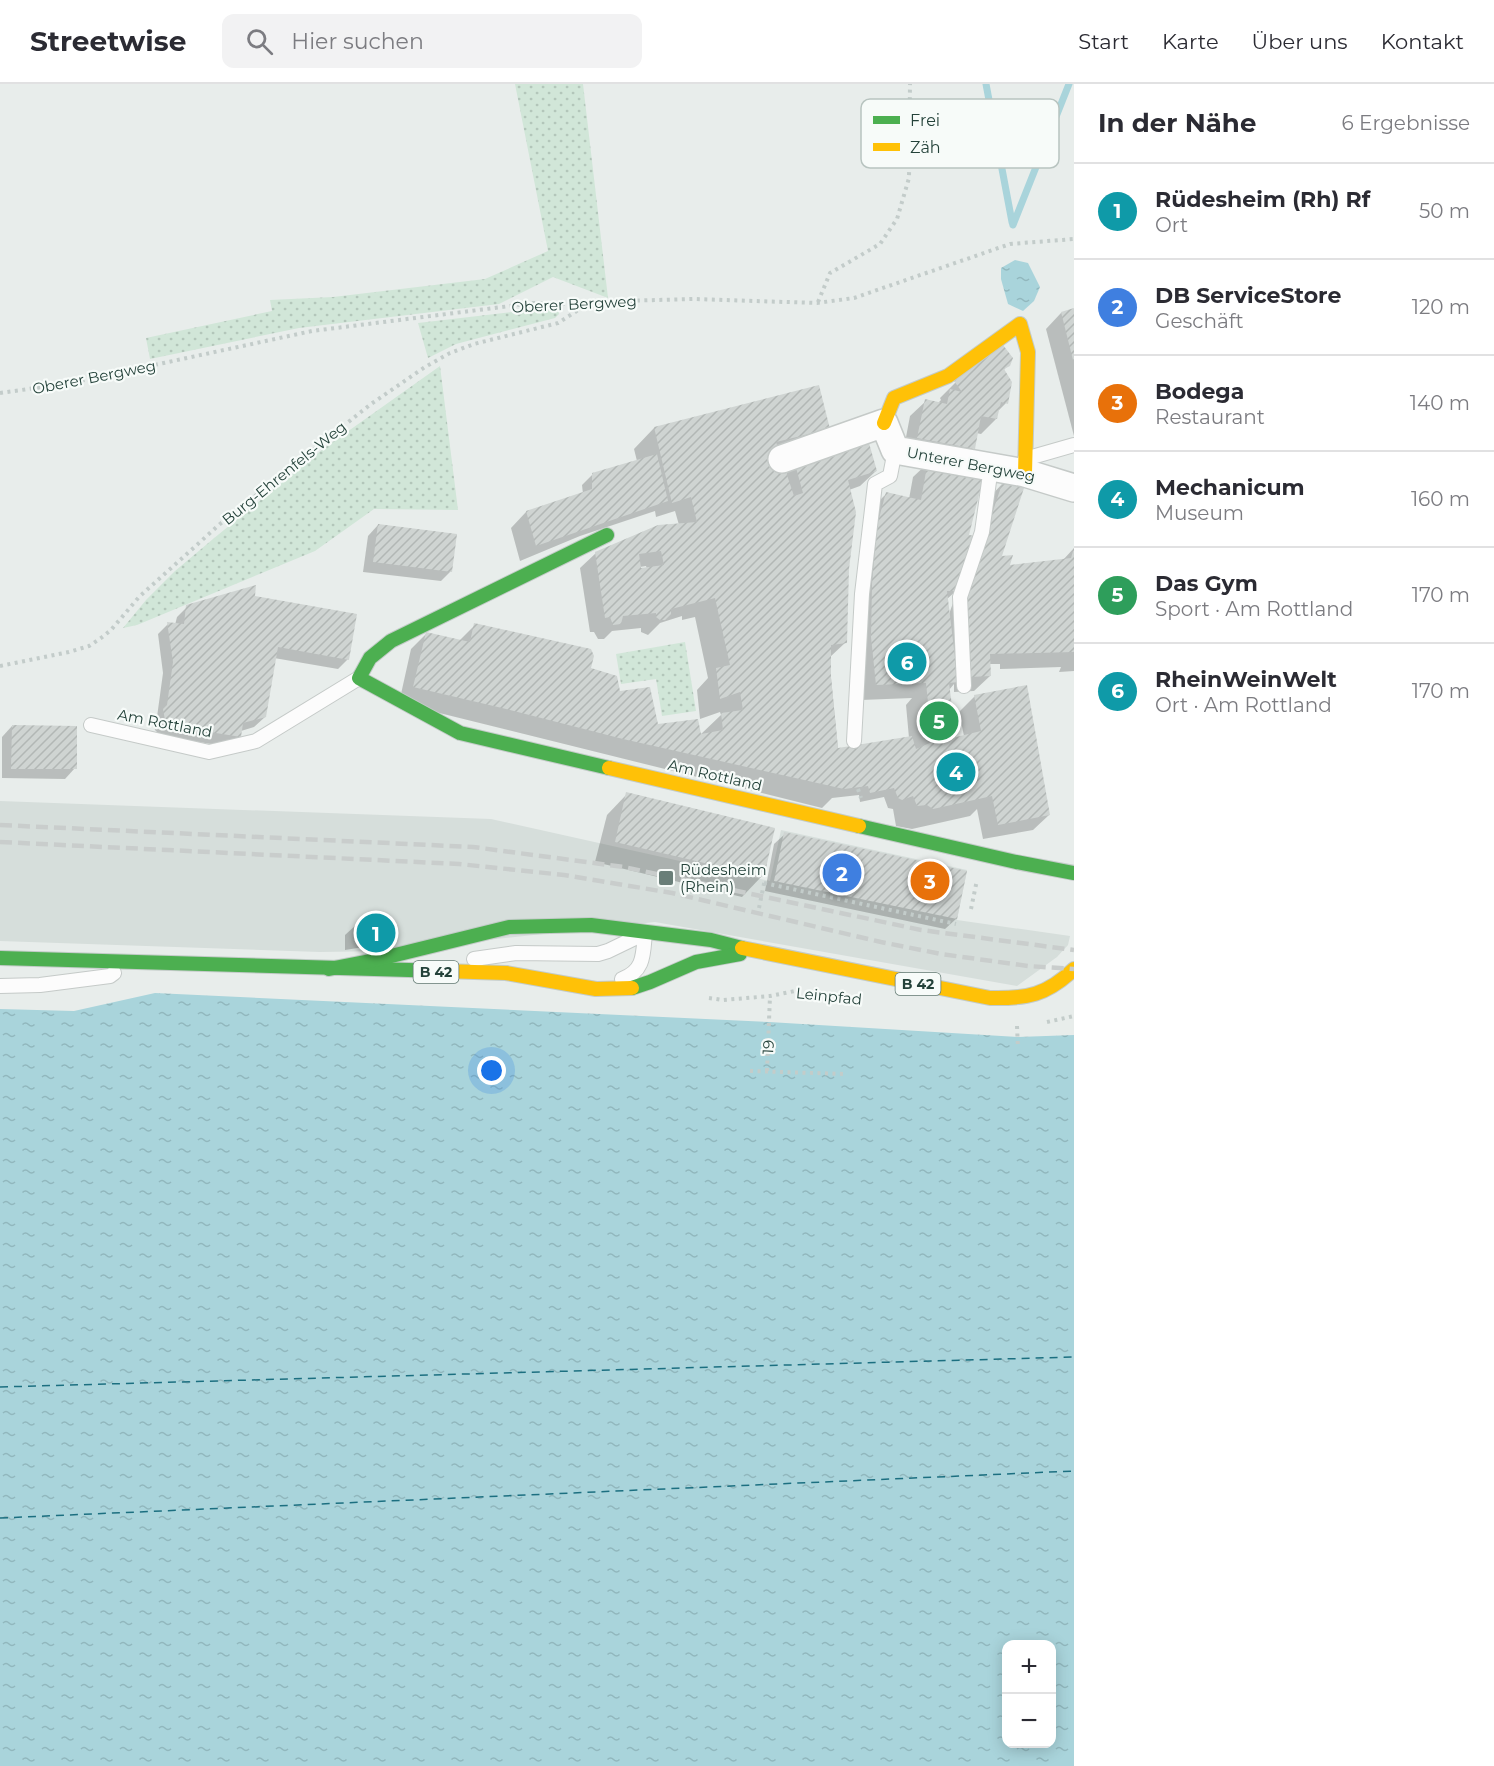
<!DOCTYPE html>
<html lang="de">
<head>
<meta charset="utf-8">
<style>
  :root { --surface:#fff; --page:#f2f2f3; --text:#2b2b33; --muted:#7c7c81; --line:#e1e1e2; --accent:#0b8043 }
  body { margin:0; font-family:Montserrat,sans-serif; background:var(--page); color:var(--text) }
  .controls { position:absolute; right:18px; bottom:18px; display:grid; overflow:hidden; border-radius:12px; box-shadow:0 3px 15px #0003 }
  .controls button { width:54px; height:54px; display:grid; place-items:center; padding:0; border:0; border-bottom:2px solid var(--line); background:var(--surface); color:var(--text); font:30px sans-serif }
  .you { position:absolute; left:492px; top:987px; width:21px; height:21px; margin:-15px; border:4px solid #fff; border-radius:50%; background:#1a73e8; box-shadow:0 0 0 9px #1a73e833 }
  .badge { display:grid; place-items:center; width:39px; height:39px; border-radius:50%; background:var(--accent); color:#fff; font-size:20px; font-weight:700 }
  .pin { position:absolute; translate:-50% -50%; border:3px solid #fff; box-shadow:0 2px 6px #0006 }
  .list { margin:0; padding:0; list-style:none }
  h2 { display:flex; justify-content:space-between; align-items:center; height:78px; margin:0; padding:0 24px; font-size:26px }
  h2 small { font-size:20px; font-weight:400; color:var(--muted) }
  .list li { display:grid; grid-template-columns:39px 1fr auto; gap:18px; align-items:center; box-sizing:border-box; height:96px; padding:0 24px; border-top:2px solid var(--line) }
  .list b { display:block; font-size:22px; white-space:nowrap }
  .list p { margin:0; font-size:20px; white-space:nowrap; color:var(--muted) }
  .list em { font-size:20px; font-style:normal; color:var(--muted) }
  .icon { flex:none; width:33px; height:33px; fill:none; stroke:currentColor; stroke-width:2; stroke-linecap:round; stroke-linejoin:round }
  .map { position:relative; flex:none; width:1074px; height:1682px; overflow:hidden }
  header { display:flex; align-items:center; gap:36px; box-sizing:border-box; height:84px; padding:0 30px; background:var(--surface); border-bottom:2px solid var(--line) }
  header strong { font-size:28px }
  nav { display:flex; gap:33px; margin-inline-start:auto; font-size:21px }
  .search { width:420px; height:54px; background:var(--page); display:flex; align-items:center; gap:15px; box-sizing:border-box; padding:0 21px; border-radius:12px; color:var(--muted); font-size:22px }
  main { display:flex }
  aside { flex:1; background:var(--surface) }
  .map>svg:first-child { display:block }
  .built { fill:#d6dedb }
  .grass { fill:url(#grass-dots) }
  .water { fill:url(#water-ripples); fill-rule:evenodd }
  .shadow { fill:#0003; fill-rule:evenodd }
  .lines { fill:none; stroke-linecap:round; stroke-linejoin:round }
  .stream { stroke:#a9d4db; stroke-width:7 }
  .ferry { stroke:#1c6f80; stroke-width:1.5; stroke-dasharray:8 6; stroke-linecap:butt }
  .building { fill:url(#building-hatch); fill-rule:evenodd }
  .lane-casing { stroke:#c5cac8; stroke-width:16 }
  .street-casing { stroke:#c5cac8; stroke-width:30 }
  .fast-casing { stroke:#c3cbc8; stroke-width:16 }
  .slow-casing { stroke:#c3cbc8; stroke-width:16 }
  .path { stroke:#c3ccca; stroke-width:4; stroke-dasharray:3 4.5; stroke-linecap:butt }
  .lane { stroke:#fcfcfc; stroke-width:14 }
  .street { stroke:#fcfcfc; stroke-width:27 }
  .fast { stroke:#4caf50; stroke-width:14 }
  .slow { stroke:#ffc107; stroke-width:14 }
  .rail { stroke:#c9cdcc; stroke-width:4.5; stroke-dasharray:12 6; stroke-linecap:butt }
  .poi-dot { fill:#697e78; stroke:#f7fbf9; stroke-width:2 }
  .labels { text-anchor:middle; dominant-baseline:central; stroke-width:4.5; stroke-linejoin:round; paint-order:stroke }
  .shield { fill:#f7fbf9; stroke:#637a73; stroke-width:1.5 }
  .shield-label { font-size:14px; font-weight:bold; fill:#24423a }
  .street-label { font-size:15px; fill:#24423a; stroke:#f7fbf9 }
  .poi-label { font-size:15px; fill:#24423a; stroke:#f7fbf9; text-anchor:start }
  .key { fill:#f7fbf9; stroke:#b8c4c0; stroke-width:1.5 }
  .key-label { font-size:16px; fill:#24423a }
</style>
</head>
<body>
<header>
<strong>Streetwise</strong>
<div class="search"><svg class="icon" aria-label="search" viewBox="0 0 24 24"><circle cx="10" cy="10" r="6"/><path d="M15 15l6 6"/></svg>Hier suchen</div>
<nav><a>Start</a><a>Karte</a><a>Über uns</a><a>Kontakt</a></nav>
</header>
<main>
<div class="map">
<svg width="1074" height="1682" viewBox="0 0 1074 1682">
  <defs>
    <pattern id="grass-dots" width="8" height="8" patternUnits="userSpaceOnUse" patternTransform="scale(1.5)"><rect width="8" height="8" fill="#d1e6d8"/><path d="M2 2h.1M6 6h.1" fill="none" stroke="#b3c6ba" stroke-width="1.8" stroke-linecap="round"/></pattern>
    <pattern id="water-ripples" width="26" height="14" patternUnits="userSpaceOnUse" patternTransform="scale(1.5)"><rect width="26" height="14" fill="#a9d4db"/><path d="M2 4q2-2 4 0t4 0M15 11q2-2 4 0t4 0" fill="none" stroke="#91b7bd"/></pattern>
    <pattern id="building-hatch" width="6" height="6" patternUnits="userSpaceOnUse" patternTransform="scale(1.5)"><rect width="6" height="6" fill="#cfd4d2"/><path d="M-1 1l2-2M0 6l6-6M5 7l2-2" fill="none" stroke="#b2b7b5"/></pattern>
  </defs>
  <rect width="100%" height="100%" fill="#e8edeb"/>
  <polygon class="built" points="0,717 491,735 770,797 781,746 967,786 957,836 1070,852 1068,861 1057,873 1017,902 655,838 385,867 320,868 0,857"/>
  <g class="grass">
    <polygon points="515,0 583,0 608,214 553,193 499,220 299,244 150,275 146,254 272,227 270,216 333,213 485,195 548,167"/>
    <polygon points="554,223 558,226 559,230 555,234 456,260 428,274 418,239"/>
    <polygon points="440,282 458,426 374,425 315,467 137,541 123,544 146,516 175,487 213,455 323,365"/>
    <polygon points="685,558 696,627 662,632 656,595 621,600 616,570"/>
  </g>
  <g class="water">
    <polygon points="1015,176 1028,179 1040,203 1034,217 1023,227 1008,220 1001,195 1001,184"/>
    <path d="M155,909L769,938L1018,953L1074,951V1682H0V925L74,927ZM1052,1560V1660H1006V1560Z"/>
  </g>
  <g class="shadow">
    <polygon points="1074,226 1074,352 1046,245 1061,229"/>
    <polygon points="1008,281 1003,287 1006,319 997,328 996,335 981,350 976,349 973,364 958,380 903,369 910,332 926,317 938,319 941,316 940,314 955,299"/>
    <path d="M654,344H828L779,372L785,391L795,381L876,387L860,402L849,406L846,558L829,574L838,665L909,654L906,621L912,614L861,616L871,425L886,410L909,415L913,393L929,378L967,452L975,453L988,415L1003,399L1000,473L1008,482L1063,476L1074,464V587L1059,588L1061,583L1000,585V580H989L990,592L974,607L954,608V600L949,606L954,655L964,652L959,628L975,612L1049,731L1033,746L983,755L977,725L970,732L912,745L896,742L893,725L888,724L884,713L860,718L859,711L832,714L822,724L399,619L411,565L426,550L459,557L475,541L590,585L656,642L700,651L721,631L720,628L700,635L697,606L708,594L695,533L682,536V532L660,539L648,551L641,548V544L612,547L604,555H598L594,548H590L580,484L596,469L679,441L675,427L656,433L655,427L580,452L520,477L511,444L526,428L583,410L582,401L593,390L637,377L634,365ZM646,482L647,485L640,486V483ZM958,505L948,533L946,516Z"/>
    <polygon points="378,441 451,487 441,497 363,488 368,452"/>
    <polygon points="253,513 348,575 338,585 274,574 265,633 254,643 241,647 240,652 230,663 161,652 155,646 153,637 157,633 163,589 158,550 168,540 175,541 177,533 187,523"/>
    <polygon points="12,642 75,684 65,695 2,694 2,653"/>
    <polygon points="627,710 762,792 742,813 595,778 607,731"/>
    <polygon points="785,750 965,788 956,835 945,845 765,807 774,760"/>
    <polygon points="356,841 395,858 345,866 345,851"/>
  </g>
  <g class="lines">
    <g class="stream">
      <polyline points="986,0 1012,138"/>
      <polyline points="1013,141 1069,0"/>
    </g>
    <g class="ferry">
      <polyline points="0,1303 1074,1273"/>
      <polyline points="0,1434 1074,1387"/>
    </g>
  </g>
  <g class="building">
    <polygon points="1074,224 1074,276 1073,276 1061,228"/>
    <polygon points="1003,261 1013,274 1010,282 1004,285 1012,298 1008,320 1001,318 997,335 981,332 975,365 917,354 925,315 947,320 950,305 962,308 954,297"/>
    <path d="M819,301L830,345L776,358L794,412L803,409L795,380L869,359L877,387L848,396L856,428L849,485L847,559L831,561V593L838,664L912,652L916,665L932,658L926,599L876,601L871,553L872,500L877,442L886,408L921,416L928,376L984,391L969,451L977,452L958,507H947L958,598L949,599L956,653L981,647L974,611L1027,601L1050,731L998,741L992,712L933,725L927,721L917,722L913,712L902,716L898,714L894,704L870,709L868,702L844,705L623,655L502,624L413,603L426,548L470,558L474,539L591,565L594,572L591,584L617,592L620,607L650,603L658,640L698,635L701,650L723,646L721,629L743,626L740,608L720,615L716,584L730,581L715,514L671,525V530L665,536H660L656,533V529L623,532L621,540L613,541L610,533L605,534L595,468L658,441L697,438L691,413L672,419L654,343ZM661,467L664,481L641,484L639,470Z"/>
    <polygon points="657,370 668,417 536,462 526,427 592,405 592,389"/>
    <polygon points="1003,397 1024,404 1002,472 1013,471 1010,481 1071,474 1074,464 1074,568 990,570 991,592 969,593 965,511"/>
    <polygon points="378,440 457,450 452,488 373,478"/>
    <polygon points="256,501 255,512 357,530 349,576 278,563 266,633 243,639 241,653 172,642 165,636 163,625 167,621 173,578 167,538 184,540 186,521"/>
    <polygon points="12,641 77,642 77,685 11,685"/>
    <polygon points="626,708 775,744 764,793 615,758"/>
    <polygon points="784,748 967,787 957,835 774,797"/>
    <polygon points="355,839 398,841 397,859 354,857"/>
  </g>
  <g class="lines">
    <g class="lane-casing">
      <g id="lane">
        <polyline points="1025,375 1074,361"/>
        <polyline points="964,602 960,513 982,448 991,383"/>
        <polyline points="91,641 209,668 256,657 359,594"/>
        <polyline points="854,657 862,510 875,400 890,392 895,366"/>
        <polyline points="474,875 516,869 598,870 608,867 637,853"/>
        <path d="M622,895C645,887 643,869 645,848"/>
        <polyline points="0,902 40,901 110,892 114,889"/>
      </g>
    </g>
    <g class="street-casing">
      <polyline id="street" points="782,375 884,339 895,366 1025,389 1074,404"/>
    </g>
    <g class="fast-casing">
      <g id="fast">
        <polyline points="607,451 391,557 370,574 359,594 460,649 609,684"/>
        <polyline points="859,742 1016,778 1074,789"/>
        <polyline points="0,874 443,887"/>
        <polyline points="329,885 375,876 509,843 591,841 711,856 742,864"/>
        <polyline points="632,904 650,898 696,878 740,870"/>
      </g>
    </g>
    <g class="slow-casing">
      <g id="slow">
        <polyline points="884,339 894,314 948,292 1020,240 1028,268 1025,389"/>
        <polyline points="609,684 859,742"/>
        <path d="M742,864L990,914C1027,915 1047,911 1074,885"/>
        <polyline points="443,887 506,889 596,905 632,904"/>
      </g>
    </g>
    <g class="path">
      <polyline points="818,218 830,189 880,160 897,135 909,94 910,0"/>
      <polyline points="0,309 71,299 312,247 534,219 587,220 621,217 693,215 817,219 854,214 1010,160 1074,155"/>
      <polyline points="0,582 69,568 89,562 101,554 111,546 139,513 220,440 371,320 425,283 450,269 474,260 558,239 586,221"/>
      <polyline points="858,705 861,714"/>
      <polyline points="764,799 956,840"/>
      <polyline points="759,824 765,795"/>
      <polyline points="971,825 977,796"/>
      <polyline points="709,914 723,916 770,912 800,906"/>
      <polyline points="1047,938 1074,932"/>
      <polyline points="1017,942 1018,964"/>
      <polyline points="750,987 846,990"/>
      <polyline points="767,987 770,912"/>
    </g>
    <use href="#lane" class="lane"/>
    <use href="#street" class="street"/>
    <use href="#fast" class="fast"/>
    <use href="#slow" class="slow"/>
    <g class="rail">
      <polyline points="0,741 473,763 624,783 921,846 1074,866"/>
      <polyline points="0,758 459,780 564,791 672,809 881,858 941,870 1028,882 1074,885"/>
    </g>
  </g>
  <rect class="poi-dot" x="658" y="786" width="16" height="16" rx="3"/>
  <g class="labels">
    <g class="shield">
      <rect x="413.5" y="877" width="45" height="22" rx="4.5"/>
      <rect x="895.5" y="889" width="45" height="22" rx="4.5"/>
    </g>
    <g class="shield-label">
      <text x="436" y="888">B 42</text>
      <text x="918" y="900">B 42</text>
    </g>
    <g class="street-label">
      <text transform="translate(574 220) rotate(-3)">Oberer Bergweg</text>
      <text transform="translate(94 293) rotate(-11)">Oberer Bergweg</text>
      <text transform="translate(971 380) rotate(11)">Unterer Bergweg</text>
      <text transform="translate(284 389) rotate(-39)">Burg-Ehrenfels-Weg</text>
      <text transform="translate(165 639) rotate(11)">Am Rottland</text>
      <text transform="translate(715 691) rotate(13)">Am Rottland</text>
      <text transform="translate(829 912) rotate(6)">Leinpfad</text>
      <text transform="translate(768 963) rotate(-87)">19</text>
    </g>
    <g class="poi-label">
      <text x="680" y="785">Rüdesheim<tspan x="680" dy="17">(Rhein)</tspan></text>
    </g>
  </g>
  <rect x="861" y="15" width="198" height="69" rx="9" class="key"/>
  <rect x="873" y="32" width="27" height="8" fill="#4caf50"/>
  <rect x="873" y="59" width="27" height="8" fill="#ffc107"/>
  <g class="key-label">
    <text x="910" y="42">Frei</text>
    <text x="910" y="69">Zäh</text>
  </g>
</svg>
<div class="controls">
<button>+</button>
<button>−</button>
</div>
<div class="you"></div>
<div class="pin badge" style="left:376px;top:849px;background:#0f9aa8">1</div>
<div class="pin badge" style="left:842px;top:789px;background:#3f7fe0">2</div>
<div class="pin badge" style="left:930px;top:797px;background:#e8710a">3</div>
<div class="pin badge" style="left:956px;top:688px;background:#0f9aa8">4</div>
<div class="pin badge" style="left:939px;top:637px;background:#2e9e5b">5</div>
<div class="pin badge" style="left:907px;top:578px;background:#0f9aa8">6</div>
</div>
<aside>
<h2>In der Nähe<small>6 Ergebnisse</small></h2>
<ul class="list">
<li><span class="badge" style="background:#0f9aa8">1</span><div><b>Rüdesheim (Rh) Rf</b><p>Ort</p></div><em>50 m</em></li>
<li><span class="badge" style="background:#3f7fe0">2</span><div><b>DB ServiceStore</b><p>Geschäft</p></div><em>120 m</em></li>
<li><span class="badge" style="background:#e8710a">3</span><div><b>Bodega</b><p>Restaurant</p></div><em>140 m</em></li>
<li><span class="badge" style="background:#0f9aa8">4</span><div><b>Mechanicum</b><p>Museum</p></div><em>160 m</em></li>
<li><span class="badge" style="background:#2e9e5b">5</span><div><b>Das Gym</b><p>Sport · Am Rottland</p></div><em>170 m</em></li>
<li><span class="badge" style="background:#0f9aa8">6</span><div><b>RheinWeinWelt</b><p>Ort · Am Rottland</p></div><em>170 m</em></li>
</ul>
</aside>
</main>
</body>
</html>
